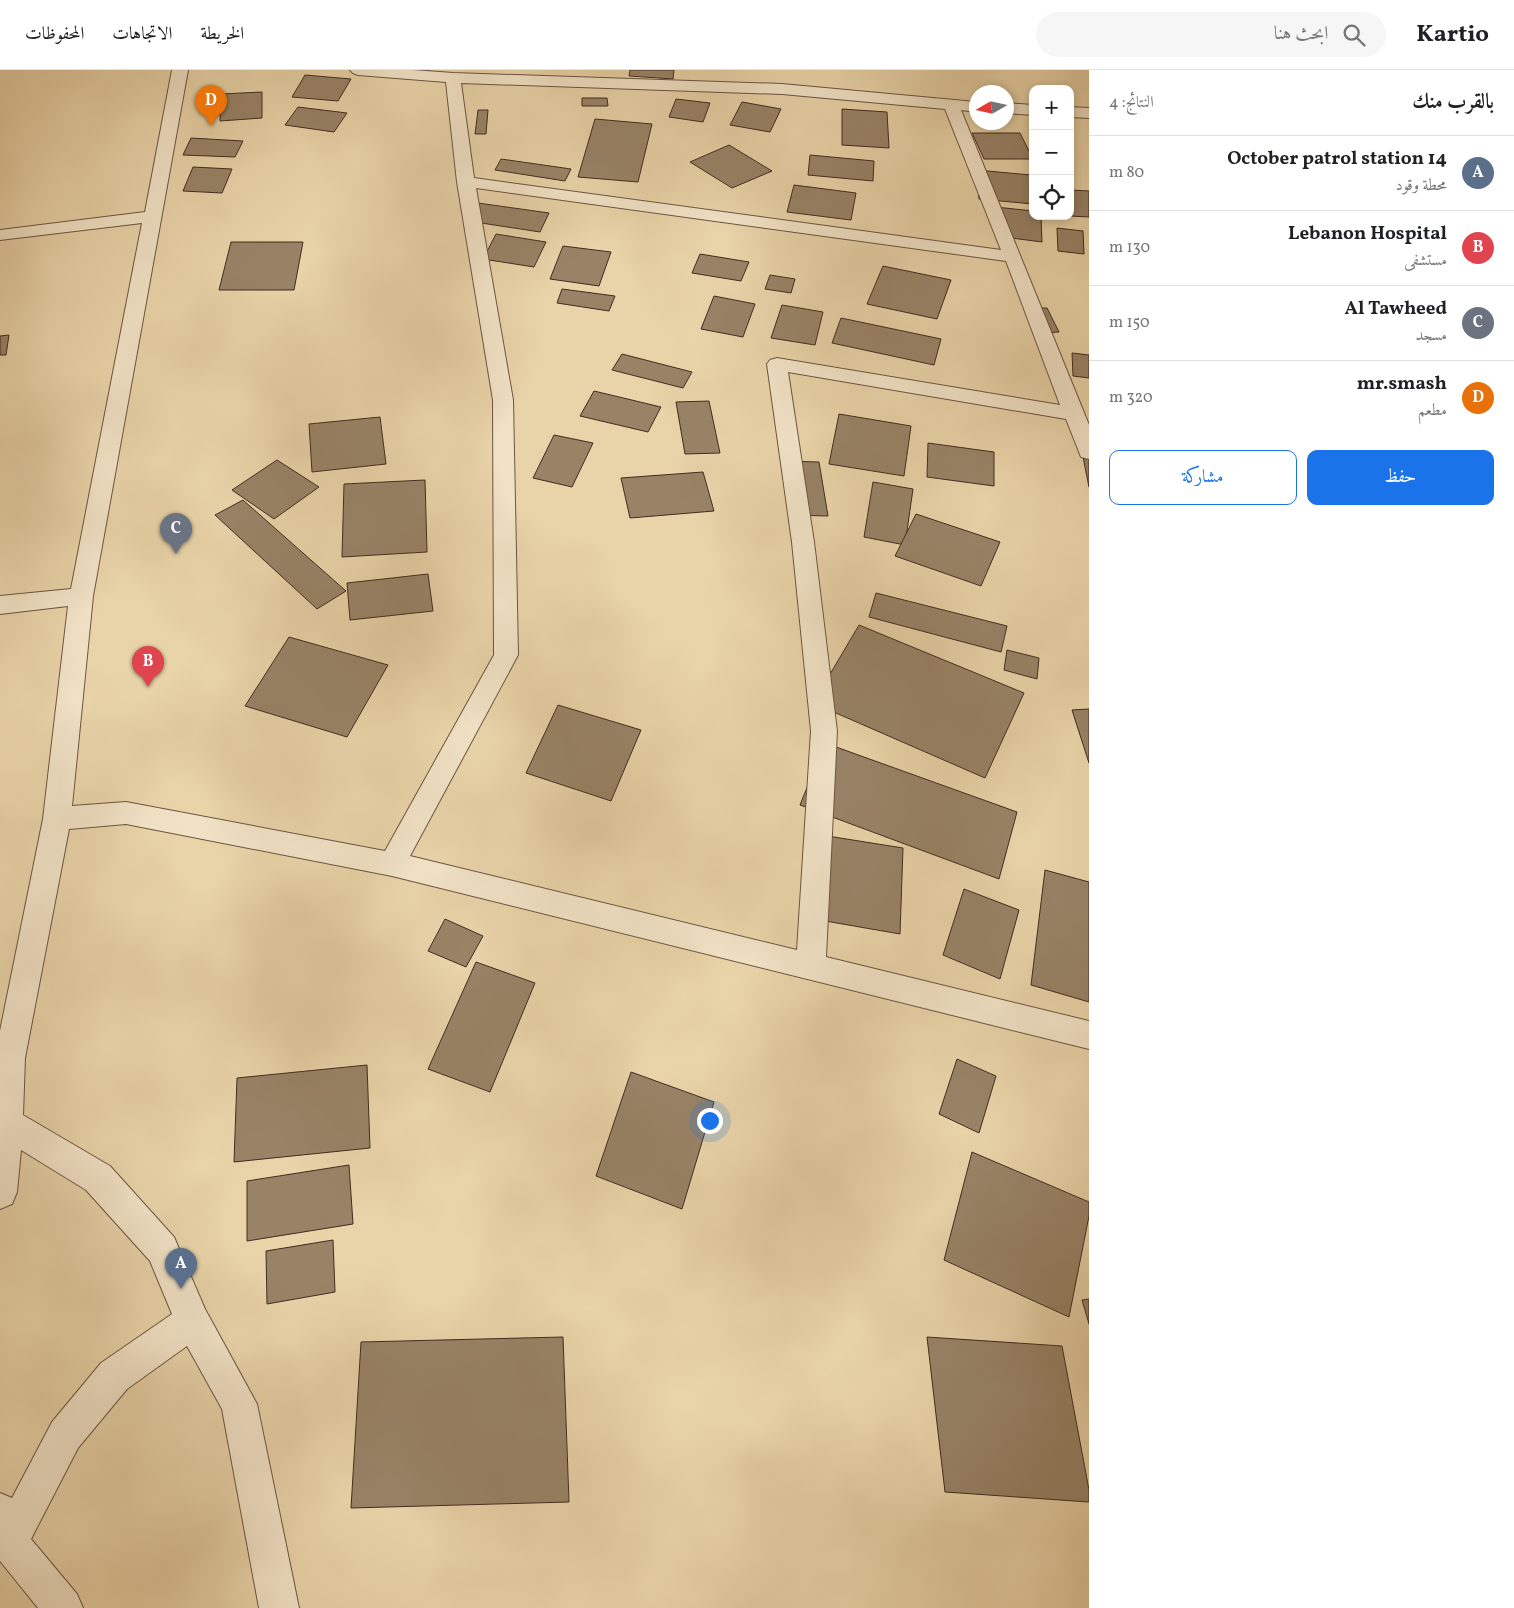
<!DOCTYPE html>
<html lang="ar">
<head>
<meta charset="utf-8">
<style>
  :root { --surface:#fff; --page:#f6f6f6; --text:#202124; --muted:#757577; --line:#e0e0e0; --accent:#1a73e8 }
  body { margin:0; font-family:Vollkorn,Amiri,serif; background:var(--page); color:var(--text); direction:rtl }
  .controls { position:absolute; right:15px; top:15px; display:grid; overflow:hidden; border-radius:10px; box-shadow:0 2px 8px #0003 }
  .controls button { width:45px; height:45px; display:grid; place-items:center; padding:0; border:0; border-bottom:1px solid var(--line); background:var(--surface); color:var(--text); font:25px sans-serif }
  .compass { position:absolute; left:969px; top:15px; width:45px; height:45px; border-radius:50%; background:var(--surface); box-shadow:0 2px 8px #0003; rotate:261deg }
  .you { position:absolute; left:709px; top:1050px; width:18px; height:18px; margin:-12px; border:4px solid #fff; border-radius:50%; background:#1a73e8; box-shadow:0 0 0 8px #1a73e833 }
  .badge { display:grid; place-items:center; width:32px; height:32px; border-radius:50%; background:var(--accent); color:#fff; font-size:16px; font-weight:700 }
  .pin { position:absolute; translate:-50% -41px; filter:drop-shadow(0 1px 2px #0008) }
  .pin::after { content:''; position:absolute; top:26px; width:18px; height:15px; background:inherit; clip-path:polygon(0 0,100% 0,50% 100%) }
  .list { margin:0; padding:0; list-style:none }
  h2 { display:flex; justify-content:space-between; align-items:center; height:65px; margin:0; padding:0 20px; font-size:21px }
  h2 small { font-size:16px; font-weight:400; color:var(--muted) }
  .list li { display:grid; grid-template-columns:32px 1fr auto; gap:15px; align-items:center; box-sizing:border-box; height:75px; padding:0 20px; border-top:1px solid var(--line) }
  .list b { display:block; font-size:19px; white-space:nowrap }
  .list p { margin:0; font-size:16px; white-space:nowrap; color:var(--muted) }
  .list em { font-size:16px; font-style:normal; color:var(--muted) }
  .actions { display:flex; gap:10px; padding:15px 20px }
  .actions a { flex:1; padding:11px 0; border:1px solid var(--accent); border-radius:10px; text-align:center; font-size:18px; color:var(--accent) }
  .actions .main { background:var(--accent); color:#fff }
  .icon { flex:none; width:28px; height:28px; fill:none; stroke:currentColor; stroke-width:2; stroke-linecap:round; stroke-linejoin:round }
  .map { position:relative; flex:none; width:1089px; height:1538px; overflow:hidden; direction:ltr }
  header { display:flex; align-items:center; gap:30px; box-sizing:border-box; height:70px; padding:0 25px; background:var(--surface); border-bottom:1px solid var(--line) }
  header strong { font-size:24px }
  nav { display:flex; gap:28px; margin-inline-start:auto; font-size:18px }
  .search { width:350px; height:45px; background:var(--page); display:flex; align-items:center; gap:12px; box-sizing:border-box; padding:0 18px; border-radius:28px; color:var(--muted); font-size:19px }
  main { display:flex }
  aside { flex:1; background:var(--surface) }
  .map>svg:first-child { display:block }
  .building { fill:#988367; stroke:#412c20 }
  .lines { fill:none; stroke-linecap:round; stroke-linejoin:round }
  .minor-casing { stroke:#6b5642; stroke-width:2 }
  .minor { fill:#f1e2c6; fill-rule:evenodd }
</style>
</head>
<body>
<header>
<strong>Kartio</strong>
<div class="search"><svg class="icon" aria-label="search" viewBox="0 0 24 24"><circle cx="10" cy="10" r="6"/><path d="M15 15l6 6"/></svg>ابحث هنا</div>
<nav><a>الخريطة</a><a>الاتجاهات</a><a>المحفوظات</a></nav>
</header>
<main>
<aside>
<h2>بالقرب منك<small>النتائج: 4</small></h2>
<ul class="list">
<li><span class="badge" style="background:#5c6f8a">A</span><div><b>14 October patrol station</b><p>محطة وقود</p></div><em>80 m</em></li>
<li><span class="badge" style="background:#e0444e">B</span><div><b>Lebanon Hospital</b><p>مستشفى</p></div><em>130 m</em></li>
<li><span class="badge" style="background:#6b7280">C</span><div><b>Al Tawheed</b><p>مسجد</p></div><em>150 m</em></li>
<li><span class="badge" style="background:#e8710a">D</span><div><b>mr.smash</b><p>مطعم</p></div><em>320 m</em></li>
</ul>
<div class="actions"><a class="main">حفظ</a><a>مشاركة</a></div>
</aside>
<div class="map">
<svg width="1089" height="1538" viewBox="0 0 1089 1538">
  <rect width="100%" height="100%" fill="#e9d3a8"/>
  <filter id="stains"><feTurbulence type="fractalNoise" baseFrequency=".004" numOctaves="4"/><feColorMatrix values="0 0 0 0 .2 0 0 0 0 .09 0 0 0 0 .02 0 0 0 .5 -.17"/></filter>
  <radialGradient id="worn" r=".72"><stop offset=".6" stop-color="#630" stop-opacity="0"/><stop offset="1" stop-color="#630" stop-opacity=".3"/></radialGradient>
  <g class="building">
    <polygon points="630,0 674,0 673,9 629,6"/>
    <polygon points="305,5 351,9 338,31 292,27"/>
    <polygon points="262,22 262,48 220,51 221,24"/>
    <polygon points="582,28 607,28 608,36 582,36"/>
    <polygon points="676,29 710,33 703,52 669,47"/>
    <polygon points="742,32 781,39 770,62 730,55"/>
    <polygon points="298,37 347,43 334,62 285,55"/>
    <polygon points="842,39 887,42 889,78 842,75"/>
    <polygon points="478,40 488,40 486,64 475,64"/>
    <polygon points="595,49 652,54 638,112 578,107"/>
    <polygon points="972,63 1020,63 1033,89 984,89"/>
    <polygon points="191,68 243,71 235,87 183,85"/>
    <polygon points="729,75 772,101 732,118 690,92"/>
    <polygon points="810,85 874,91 873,111 808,105"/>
    <polygon points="501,89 571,99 565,111 495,100"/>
    <polygon points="193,97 232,99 222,123 183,121"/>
    <polygon points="976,100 1031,105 1033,134 979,129"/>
    <polygon points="794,115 856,123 851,150 787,142"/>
    <polygon points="1070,120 1089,121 1089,147 1070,146"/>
    <polygon points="478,133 549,143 540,162 468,151"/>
    <polygon points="996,137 1033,141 1033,146 1041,146 1042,172 996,166"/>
    <polygon points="1057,158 1083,161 1084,184 1058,181"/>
    <polygon points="496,164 546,172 534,197 483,189"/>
    <polygon points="231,172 303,172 294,220 219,220"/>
    <polygon points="563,176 611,182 599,216 550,209"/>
    <polygon points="700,184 749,192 741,211 692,203"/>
    <polygon points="883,196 951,210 937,249 867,234"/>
    <polygon points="770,205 795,209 791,223 765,219"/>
    <polygon points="562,219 615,226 609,241 557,233"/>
    <polygon points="714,226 755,234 743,267 701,259"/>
    <polygon points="782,235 823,242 815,275 771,268"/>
    <polygon points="1030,238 1047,238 1059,262 1042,263"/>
    <polygon points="841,248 941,269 934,295 832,273"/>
    <polygon points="9,265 6,285 0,285 0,266"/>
    <polygon points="1072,283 1089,285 1089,308 1073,306"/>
    <polygon points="622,284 692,302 683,318 612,300"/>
    <polygon points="594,321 661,337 648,362 580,346"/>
    <polygon points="709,331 720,383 685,384 676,332"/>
    <polygon points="839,344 911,356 904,406 829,394"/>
    <polygon points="380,347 386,394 312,402 309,354"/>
    <polygon points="554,365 593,373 572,417 533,408"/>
    <polygon points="928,373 994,382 994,416 927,407"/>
    <polygon points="1082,382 1089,383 1089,417"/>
    <polygon points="277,390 319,417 274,449 232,420"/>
    <polygon points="782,391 819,392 828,446 790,445"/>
    <polygon points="703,402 714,441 630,448 621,408"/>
    <polygon points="425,410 427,482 342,487 344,414"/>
    <polygon points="873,412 913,419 905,475 864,467"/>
    <polygon points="243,430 346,521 317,539 215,445"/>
    <polygon points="916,444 1000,472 981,516 895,486"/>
    <polygon points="428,504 433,541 350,550 347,513"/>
    <polygon points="876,523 1007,556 1001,582 869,547"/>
    <polygon points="859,555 1024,623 985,708 813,633"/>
    <polygon points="289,567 388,595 347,667 245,636"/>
    <polygon points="1007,580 1039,588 1037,609 1004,600"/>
    <polygon points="558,635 641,660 611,731 526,703"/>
    <polygon points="1089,639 1089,693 1072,640"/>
    <polygon points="825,673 1017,742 999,809 800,735"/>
    <polygon points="815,764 903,778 900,864 808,848"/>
    <polygon points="1045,800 1089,812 1089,932 1031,915"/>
    <polygon points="964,819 1019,840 1000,909 943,885"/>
    <polygon points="445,849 483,866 466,897 428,881"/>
    <polygon points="476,892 535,913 490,1022 428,999"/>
    <polygon points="957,989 996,1006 979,1063 939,1044"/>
    <polygon points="367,995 370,1078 234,1092 237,1008"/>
    <polygon points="631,1002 714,1032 682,1139 596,1106"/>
    <polygon points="972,1082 1089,1132 1089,1146 1069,1247 944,1190"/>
    <polygon points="349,1095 353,1154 247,1171 247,1111"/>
    <polygon points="333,1170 335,1222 267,1234 266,1181"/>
    <polygon points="1089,1229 1089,1254 1082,1230"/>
    <polygon points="563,1267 569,1432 351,1438 361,1272"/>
    <polygon points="927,1267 1062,1276 1089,1420 1089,1432 945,1422"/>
  </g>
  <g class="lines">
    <g class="minor-casing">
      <g id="minor">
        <path d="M172,0H188L93,526L72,736L126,732L385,781L494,585L493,330L457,112L446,12L358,5L353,3L350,0H413L453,3L782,14L976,32V42L961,40L1089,355V389L1081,387L1066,349L788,302L814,472L837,661L826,887L1089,951V979L392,806L126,754L69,759L25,988L23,1045L110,1096L174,1167L205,1239L257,1334L299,1538H259L222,1339L187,1276L127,1319L78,1378L31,1469L77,1524L83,1538H38L0,1491V1423L12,1428L52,1352L101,1293L172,1244L150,1191L86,1120L21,1080L17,1122L12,1134L0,1139V961L43,749L68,536L0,544V526L71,519L142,153L0,170V160L145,142ZM461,13L782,24L945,39L1001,180L474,108ZM476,118L1006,191L1060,335L777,288L770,290L767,294L792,472L811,661L797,880L410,786L518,585L513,330Z"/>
        <polygon points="1006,33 1033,35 1033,45 1006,43"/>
        <polygon points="1070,37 1089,38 1089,48 1070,47"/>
      </g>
    </g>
    <use href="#minor" class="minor"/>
  </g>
  <rect width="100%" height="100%" filter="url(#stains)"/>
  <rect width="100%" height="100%" fill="url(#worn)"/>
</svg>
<div class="controls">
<button>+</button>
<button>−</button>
<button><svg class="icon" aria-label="locate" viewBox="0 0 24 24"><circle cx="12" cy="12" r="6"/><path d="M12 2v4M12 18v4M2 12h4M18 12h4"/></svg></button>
</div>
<svg class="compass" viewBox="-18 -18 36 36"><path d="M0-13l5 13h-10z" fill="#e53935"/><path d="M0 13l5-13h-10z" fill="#757577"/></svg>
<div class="you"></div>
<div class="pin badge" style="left:181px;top:1219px;background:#5c6f8a">A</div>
<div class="pin badge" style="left:148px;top:617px;background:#e0444e">B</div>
<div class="pin badge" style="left:176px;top:484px;background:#6b7280">C</div>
<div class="pin badge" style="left:211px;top:56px;background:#e8710a">D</div>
</div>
</main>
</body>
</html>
